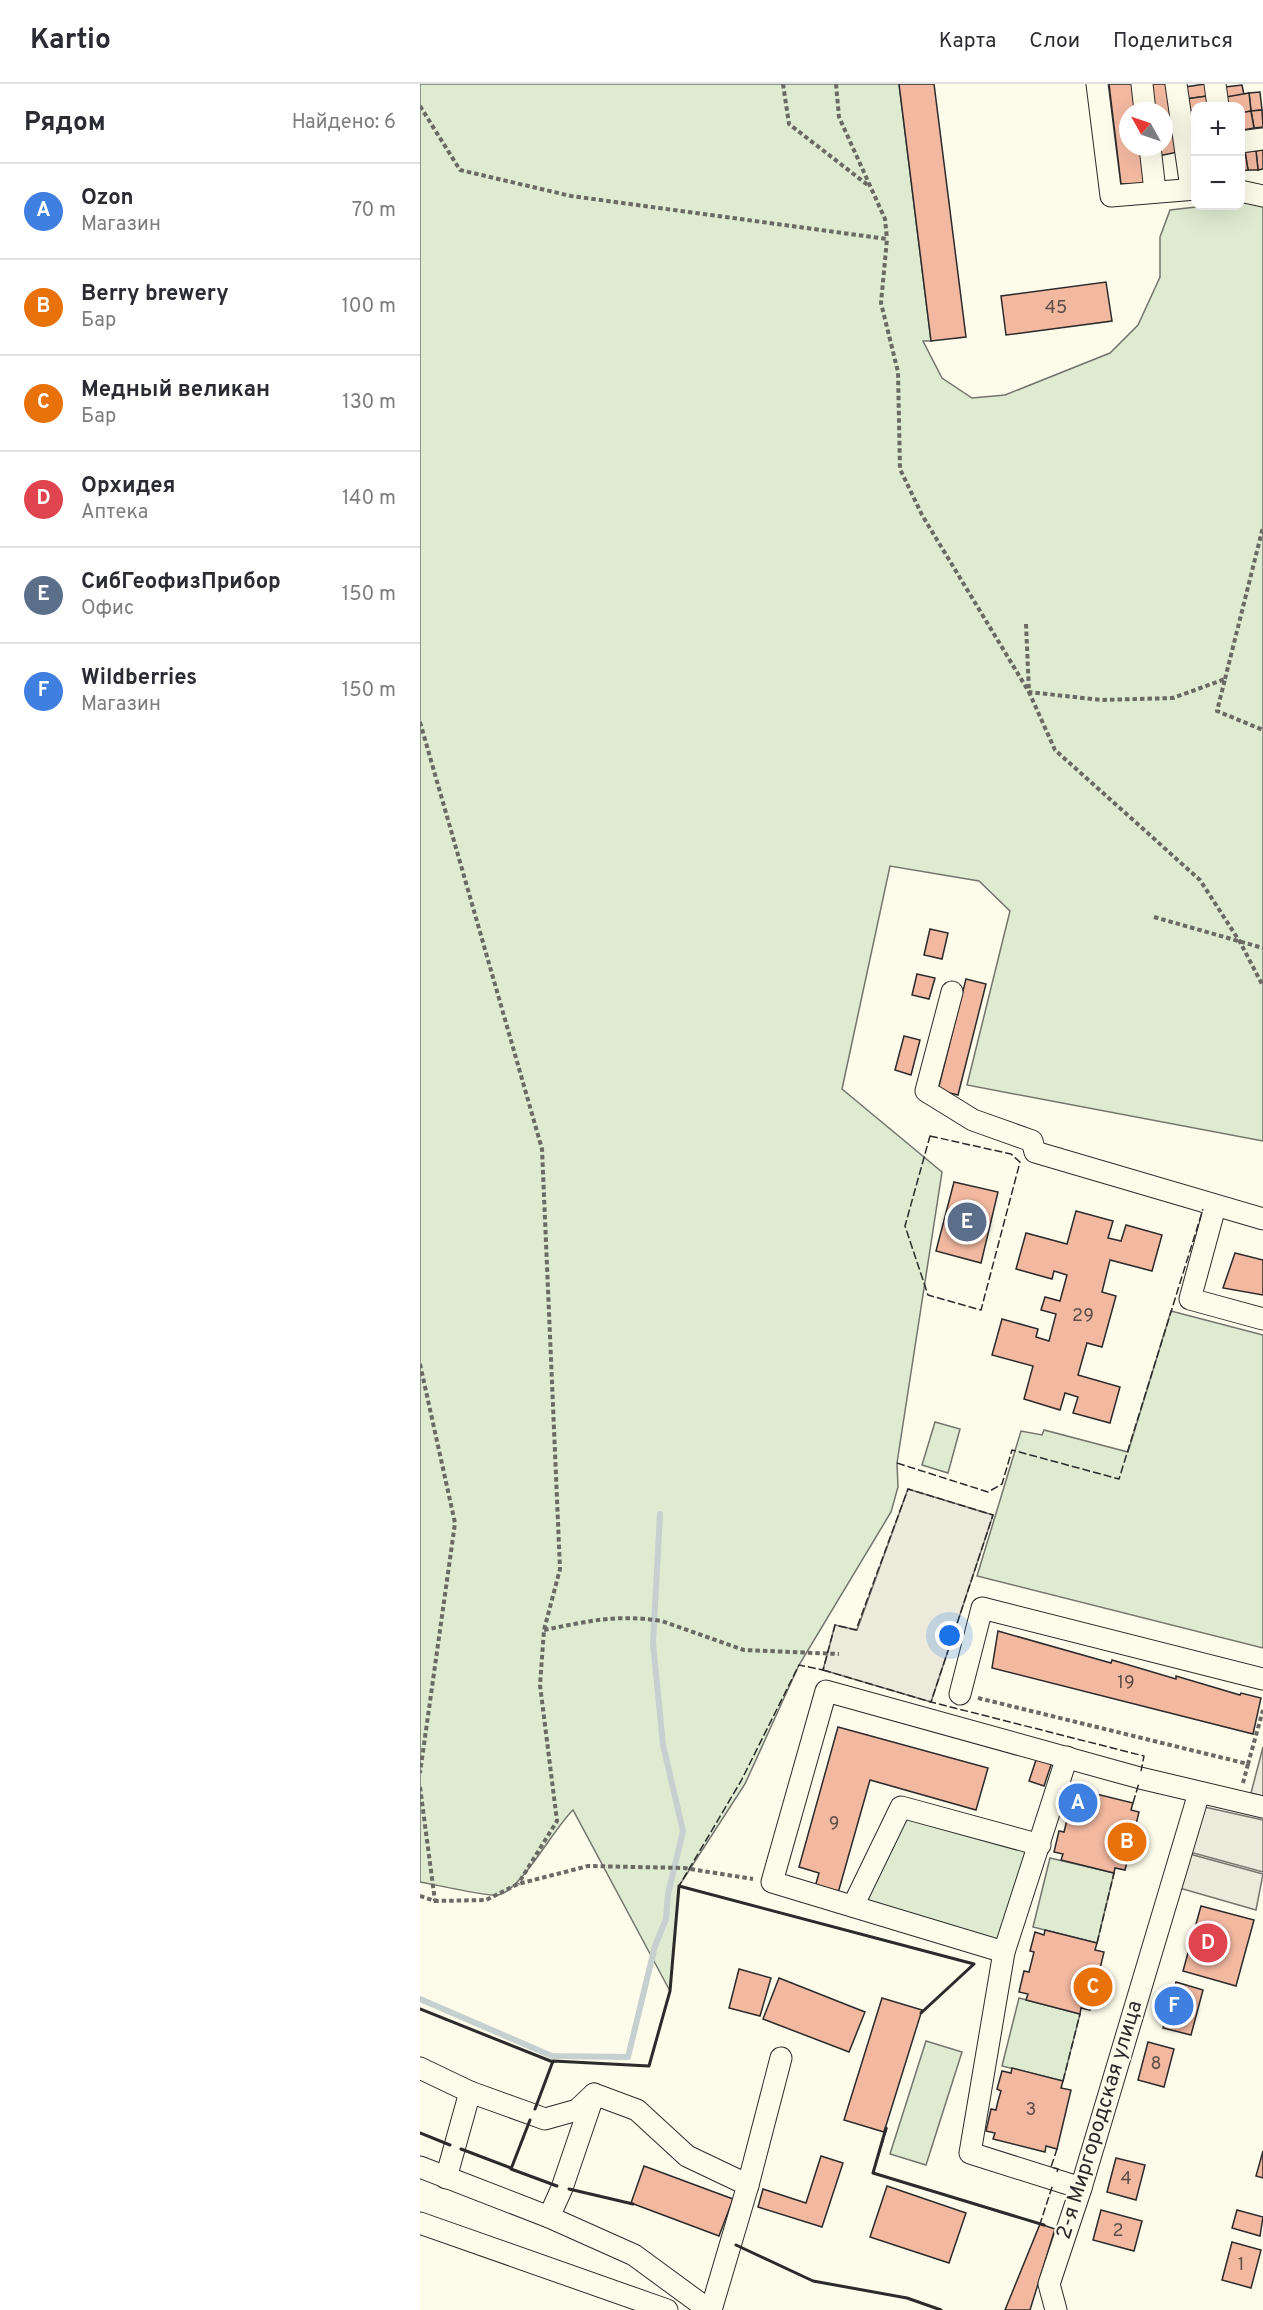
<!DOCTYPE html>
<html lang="ru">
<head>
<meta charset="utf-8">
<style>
  :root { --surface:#fff; --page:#f7f7f7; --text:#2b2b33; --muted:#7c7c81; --line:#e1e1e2; --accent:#c62828 }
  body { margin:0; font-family:Overpass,sans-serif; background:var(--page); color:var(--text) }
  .controls { position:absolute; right:18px; top:18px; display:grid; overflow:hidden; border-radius:12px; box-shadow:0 6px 24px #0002 }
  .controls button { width:54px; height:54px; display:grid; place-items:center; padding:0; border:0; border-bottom:2px solid var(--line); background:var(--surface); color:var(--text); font:30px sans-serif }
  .compass { position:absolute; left:699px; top:18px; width:54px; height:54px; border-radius:50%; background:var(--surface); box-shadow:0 6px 24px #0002; rotate:310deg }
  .you { position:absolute; left:530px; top:1552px; width:21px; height:21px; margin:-15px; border:4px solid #fff; border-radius:50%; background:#1a73e8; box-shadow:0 0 0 9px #1a73e833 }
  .badge { display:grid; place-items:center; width:39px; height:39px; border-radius:50%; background:var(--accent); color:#fff; font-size:20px; font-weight:700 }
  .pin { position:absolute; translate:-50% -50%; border:3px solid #fff; box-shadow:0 2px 6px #0006 }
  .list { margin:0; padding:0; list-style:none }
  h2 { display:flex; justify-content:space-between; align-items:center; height:78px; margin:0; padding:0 24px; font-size:26px }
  h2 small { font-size:20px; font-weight:400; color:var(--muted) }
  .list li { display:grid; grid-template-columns:39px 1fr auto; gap:18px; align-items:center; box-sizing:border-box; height:96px; padding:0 24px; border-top:2px solid var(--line) }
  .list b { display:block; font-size:22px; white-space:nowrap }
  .list p { margin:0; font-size:20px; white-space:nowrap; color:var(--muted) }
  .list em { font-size:20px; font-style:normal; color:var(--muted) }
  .map { position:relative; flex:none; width:843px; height:2226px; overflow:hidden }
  header { display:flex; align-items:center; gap:36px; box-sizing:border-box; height:84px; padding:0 30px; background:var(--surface); border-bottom:2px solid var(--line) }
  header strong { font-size:28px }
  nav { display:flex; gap:33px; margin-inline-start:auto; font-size:21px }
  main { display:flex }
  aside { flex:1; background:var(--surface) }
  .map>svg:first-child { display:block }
  .green { fill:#deebd1; stroke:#74746e; stroke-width:1.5 }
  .parking { fill:#eceadb; stroke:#74746e; stroke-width:1.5 }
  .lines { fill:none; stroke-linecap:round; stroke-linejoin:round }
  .stream { stroke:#c7d0d0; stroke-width:6 }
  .building { fill:#f2b8a0; stroke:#2b2b2b; stroke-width:1.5 }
  .minor-casing { stroke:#2b2b2b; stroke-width:23 }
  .path { stroke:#6a6964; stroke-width:4; stroke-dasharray:4.5 3; stroke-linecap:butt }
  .minor { stroke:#fdfbea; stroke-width:21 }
  .fence { stroke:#2b2b2b; stroke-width:1.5; stroke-dasharray:8 3; stroke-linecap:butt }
  .wall { stroke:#2b2b2b; stroke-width:3 }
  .labels { text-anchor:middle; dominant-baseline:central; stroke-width:4.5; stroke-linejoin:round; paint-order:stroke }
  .number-label { font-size:18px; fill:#5d4e48 }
  .street-label { font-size:21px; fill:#2b2b2b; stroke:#fdfbea }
</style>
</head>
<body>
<header>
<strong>Kartio</strong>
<nav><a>Карта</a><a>Слои</a><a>Поделиться</a></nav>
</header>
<main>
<aside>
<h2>Рядом<small>Найдено: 6</small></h2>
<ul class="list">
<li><span class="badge" style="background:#3f7fe0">A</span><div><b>Ozon</b><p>Магазин</p></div><em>70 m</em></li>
<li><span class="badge" style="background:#e8710a">B</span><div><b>Berry brewery</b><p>Бар</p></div><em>100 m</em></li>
<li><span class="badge" style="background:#e8710a">C</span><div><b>Медный великан</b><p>Бар</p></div><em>130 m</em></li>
<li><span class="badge" style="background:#e0444e">D</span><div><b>Орхидея</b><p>Аптека</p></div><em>140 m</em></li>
<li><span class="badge" style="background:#5c6f8a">E</span><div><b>СибГеофизПрибор</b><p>Офис</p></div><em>150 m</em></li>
<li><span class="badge" style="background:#3f7fe0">F</span><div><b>Wildberries</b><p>Магазин</p></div><em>150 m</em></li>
</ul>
</aside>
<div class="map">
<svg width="843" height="2226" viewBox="0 0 843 2226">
  <rect width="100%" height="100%" fill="#fdfbea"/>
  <g class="green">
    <path d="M0,0H479L511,257H503L522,294L552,314L585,311L690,269L718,241L740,193V153L750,126L785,122H820L821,117L843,113V1057L547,1001L590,827L559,797L470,782L422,1005L522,1088L477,1379L478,1403L471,1428L379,1581L325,1700L259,1802L250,1907L153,1726C133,1745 101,1807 78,1811C68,1813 13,1800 0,1798Z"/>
    <polygon points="751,1227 843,1251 843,1564 557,1492 601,1347 622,1351 624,1346 708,1368"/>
    <polygon points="515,1338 540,1345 528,1389 502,1381"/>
    <polygon points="481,1723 620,1761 584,1868 433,1822"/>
    <polygon points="630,1774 694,1789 677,1859 613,1843"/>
    <polygon points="599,1914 660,1930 643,1997 582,1982"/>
    <polygon points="506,1957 542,1968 506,2081 470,2070"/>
  </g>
  <g class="parking">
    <polygon points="488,1405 573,1431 511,1618 403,1586 415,1541 437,1546"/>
    <polygon points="843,1663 843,1712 831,1709"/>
    <polygon points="780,1722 843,1736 843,1788 766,1767"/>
    <polygon points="766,1769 843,1790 836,1826 756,1803"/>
  </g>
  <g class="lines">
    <polyline class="stream" points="0,1915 132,1972 208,1973 235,1862 246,1835 248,1810 263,1747 243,1661 233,1559 240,1430"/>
  </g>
  <g class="building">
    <polygon points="479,0 514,0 546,253 511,257"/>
    <polygon points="689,0 717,0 720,27 708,27 708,63 724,63 728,100 701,100"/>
    <polygon points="729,0 750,0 758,68 738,72 737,63 744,63 744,27 733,27"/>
    <polygon points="785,0 787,12 766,15 765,3"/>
    <polygon points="822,1 824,11 806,13 805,3"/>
    <polygon points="840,8 842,26 831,27 829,9"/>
    <polygon points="829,9 831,27 820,29 820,22 808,22 806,13"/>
    <polygon points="787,12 788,22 776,22 776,26 768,27 766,15"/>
    <polygon points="842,26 843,43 834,44 831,27"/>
    <polygon points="831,27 834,44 823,46 820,29"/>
    <polygon points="843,66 843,85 838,86 836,67"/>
    <polygon points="836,67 838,86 828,86 825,68"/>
    <polygon points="820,68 825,68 828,86 820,87"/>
    <polygon points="686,198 692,237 586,251 581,212"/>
    <polygon points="510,845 528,849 522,875 504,871"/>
    <polygon points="497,890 515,894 509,915 492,911"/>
    <polygon points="546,895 566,900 538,1011 518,1006"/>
    <polygon points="484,952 500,956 491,991 475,986"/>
    <polygon points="534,1098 578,1108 561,1179 516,1167"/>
    <polygon points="656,1127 693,1137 688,1154 701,1157 706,1141 742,1151 732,1187 690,1176 682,1208 696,1212 682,1263 667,1259 658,1291 700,1303 690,1339 653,1329 658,1313 645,1309 640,1326 604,1315 613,1282 572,1271 582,1235 618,1245 616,1253 629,1257 636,1230 621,1226 625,1213 640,1217 647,1191 634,1187 632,1195 596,1185 606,1149 647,1160"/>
    <polygon points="815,1169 843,1176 843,1211 803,1204"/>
    <polygon points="578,1547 691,1579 692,1576 756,1595 756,1592 820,1611 821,1609 841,1614 833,1650 572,1584"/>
    <polygon points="418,1643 568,1684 556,1726 450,1696 418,1809 395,1803 399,1789 379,1783"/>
    <polygon points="618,1670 633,1675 624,1702 609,1697"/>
    <polygon points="660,1706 713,1719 711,1726 719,1728 705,1786 695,1784 694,1789 641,1776 643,1770 634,1768 639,1747 644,1748 649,1728 645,1727 649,1708 658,1710"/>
    <polygon points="781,1822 834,1836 816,1902 763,1887"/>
    <polygon points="625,1846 677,1859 675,1866 684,1868 670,1926 661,1924 660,1930 606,1916 608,1910 599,1908 604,1887 609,1888 614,1868 610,1867 615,1848 624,1851"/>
    <polygon points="319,1885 351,1894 340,1932 309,1924"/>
    <polygon points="359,1894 445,1928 429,1968 343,1935"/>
    <polygon points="756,1898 783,1906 771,1951 743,1944"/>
    <polygon points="462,1914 502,1926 464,2048 424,2036"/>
    <polygon points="728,1958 754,1965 744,2003 718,1996"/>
    <polygon points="592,1984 643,1997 641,2004 651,2006 637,2065 626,2062 625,2068 573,2055 575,2049 566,2047 571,2025 576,2026 578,2017 581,2007 577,2005 582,1987 591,1989"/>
    <polygon points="843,2067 843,2094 836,2092"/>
    <polygon points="401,2072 423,2079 402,2143 338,2123 343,2105 386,2119"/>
    <polygon points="696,2074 725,2081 716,2116 687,2108"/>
    <polygon points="224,2082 313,2115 299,2152 211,2119"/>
    <polygon points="467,2102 546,2129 529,2179 450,2153"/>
    <polygon points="681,2126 722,2137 714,2167 673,2156"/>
    <polygon points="817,2126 843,2133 840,2152 812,2144"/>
    <polygon points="620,2140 635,2145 610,2226 585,2226"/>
    <polygon points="812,2158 841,2166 831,2204 802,2196"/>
  </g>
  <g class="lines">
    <g class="minor-casing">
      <g id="minor">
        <polyline points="677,0 691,112 776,105"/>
        <polyline points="722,0 725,27"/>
        <polyline points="756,0 771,104"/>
        <polyline points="795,0 798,22"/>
        <polyline points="820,58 843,55"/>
        <polyline points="730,63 735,107"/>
        <polyline points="820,107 843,112"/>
        <polyline points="532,908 506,1007 553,1036 612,1057 615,1068 843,1135"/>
        <polyline points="795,1123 770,1215 843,1235"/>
        <polyline points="540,1610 562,1524 843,1595"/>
        <polyline points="647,1673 584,1868 550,2069 661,2104"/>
        <polyline points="433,1822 481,1723 620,1761"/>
        <polyline points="584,1868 352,1798 406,1607 720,1694 843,1723"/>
        <polyline points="0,1984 50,2008 26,2094"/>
        <polyline points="50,2008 125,2035 157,2026 174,2010"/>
        <polyline points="0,2083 129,2133 214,2171 289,2226"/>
        <polyline points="328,2101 361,1974"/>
        <polyline points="129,2133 142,2104 174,2010 217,2026 267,2072 328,2101 291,2226"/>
        <polyline points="0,2139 247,2226"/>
        <polyline points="636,2226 629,2200 661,2104 779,1709"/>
      </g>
    </g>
    <g class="path">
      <polyline points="363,0 369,40 449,102"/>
      <polyline points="416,0 419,33 465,135 467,155"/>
      <polyline points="0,22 40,86 151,112 467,155 461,219 478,288 480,385 502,431 609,608 681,616 753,614 805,595 797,627 843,646"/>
      <polyline points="606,540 609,608 635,666 780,796 820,858 843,902"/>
      <polyline points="805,595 843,443"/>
      <polyline points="0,638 122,1065 140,1485 124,1546 120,1601 137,1737 98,1800"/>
      <polyline points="734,833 843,864"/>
      <polyline points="0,1280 35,1439 0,1689"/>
      <path d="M124,1546C169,1537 197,1530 242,1537L324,1566L419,1570"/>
      <polyline points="558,1614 828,1680 843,1626"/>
      <polyline points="823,1699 828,1680"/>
      <polyline points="0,1703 15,1817"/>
      <polyline points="0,1812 15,1817 66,1816 98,1800 168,1782 264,1784 333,1795"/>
    </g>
    <use href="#minor" class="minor"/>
    <g class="fence">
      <polygon points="510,1052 591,1070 600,1078 561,1226 508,1211 485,1142"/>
      <polyline points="477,1379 568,1408 582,1400 592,1366 699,1395 783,1125"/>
      <polyline points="403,1586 511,1618"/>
      <polyline points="713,1719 719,1699"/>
      <polyline points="677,1859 694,1789"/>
      <polyline points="501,1929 554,1880 259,1802 321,1697 379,1581 403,1586 415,1541 436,1546 488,1405 573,1431 511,1618 724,1672 721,1687"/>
      <polyline points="643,1997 660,1930"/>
      <polyline points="467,2044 453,2089 620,2140 633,2100"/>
      <polyline points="637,2088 638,2085 631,2083 637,2065"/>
    </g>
    <g class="wall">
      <polyline points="0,1925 133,1978"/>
      <polyline points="115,2025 133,1977 229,1982 250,1907 259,1802 554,1880 501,1929"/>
      <polyline points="110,2036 91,2085 137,2102"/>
      <polyline points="466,2044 453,2089 624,2141"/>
      <polyline points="0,2049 30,2061"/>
      <polyline points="41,2065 91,2084"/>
      <polyline points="149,2105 213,2120"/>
      <polyline points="316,2161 393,2197 487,2214 521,2226"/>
    </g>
  </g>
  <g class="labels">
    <g class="number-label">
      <text x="636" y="224">45</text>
      <text x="663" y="1232">29</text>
      <text x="706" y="1599">19</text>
      <text x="414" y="1740">9</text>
      <text x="736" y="1980">8</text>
      <text x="611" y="2026">3</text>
      <text x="706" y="2095">4</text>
      <text x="698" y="2147">2</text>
      <text x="821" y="2181">1</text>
    </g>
    <g class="street-label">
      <text transform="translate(680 2036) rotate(-73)">2-я Миргородская улица</text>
    </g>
  </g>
</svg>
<div class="controls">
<button>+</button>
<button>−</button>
</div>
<svg class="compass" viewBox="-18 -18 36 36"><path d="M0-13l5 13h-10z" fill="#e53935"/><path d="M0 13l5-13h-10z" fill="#7c7c81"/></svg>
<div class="you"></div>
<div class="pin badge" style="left:658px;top:1719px;background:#3f7fe0">A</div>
<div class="pin badge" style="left:707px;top:1758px;background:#e8710a">B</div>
<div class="pin badge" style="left:673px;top:1903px;background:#e8710a">C</div>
<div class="pin badge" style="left:788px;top:1859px;background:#e0444e">D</div>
<div class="pin badge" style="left:547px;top:1138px;background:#5c6f8a">E</div>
<div class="pin badge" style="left:754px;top:1922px;background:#3f7fe0">F</div>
</div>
</main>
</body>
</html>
